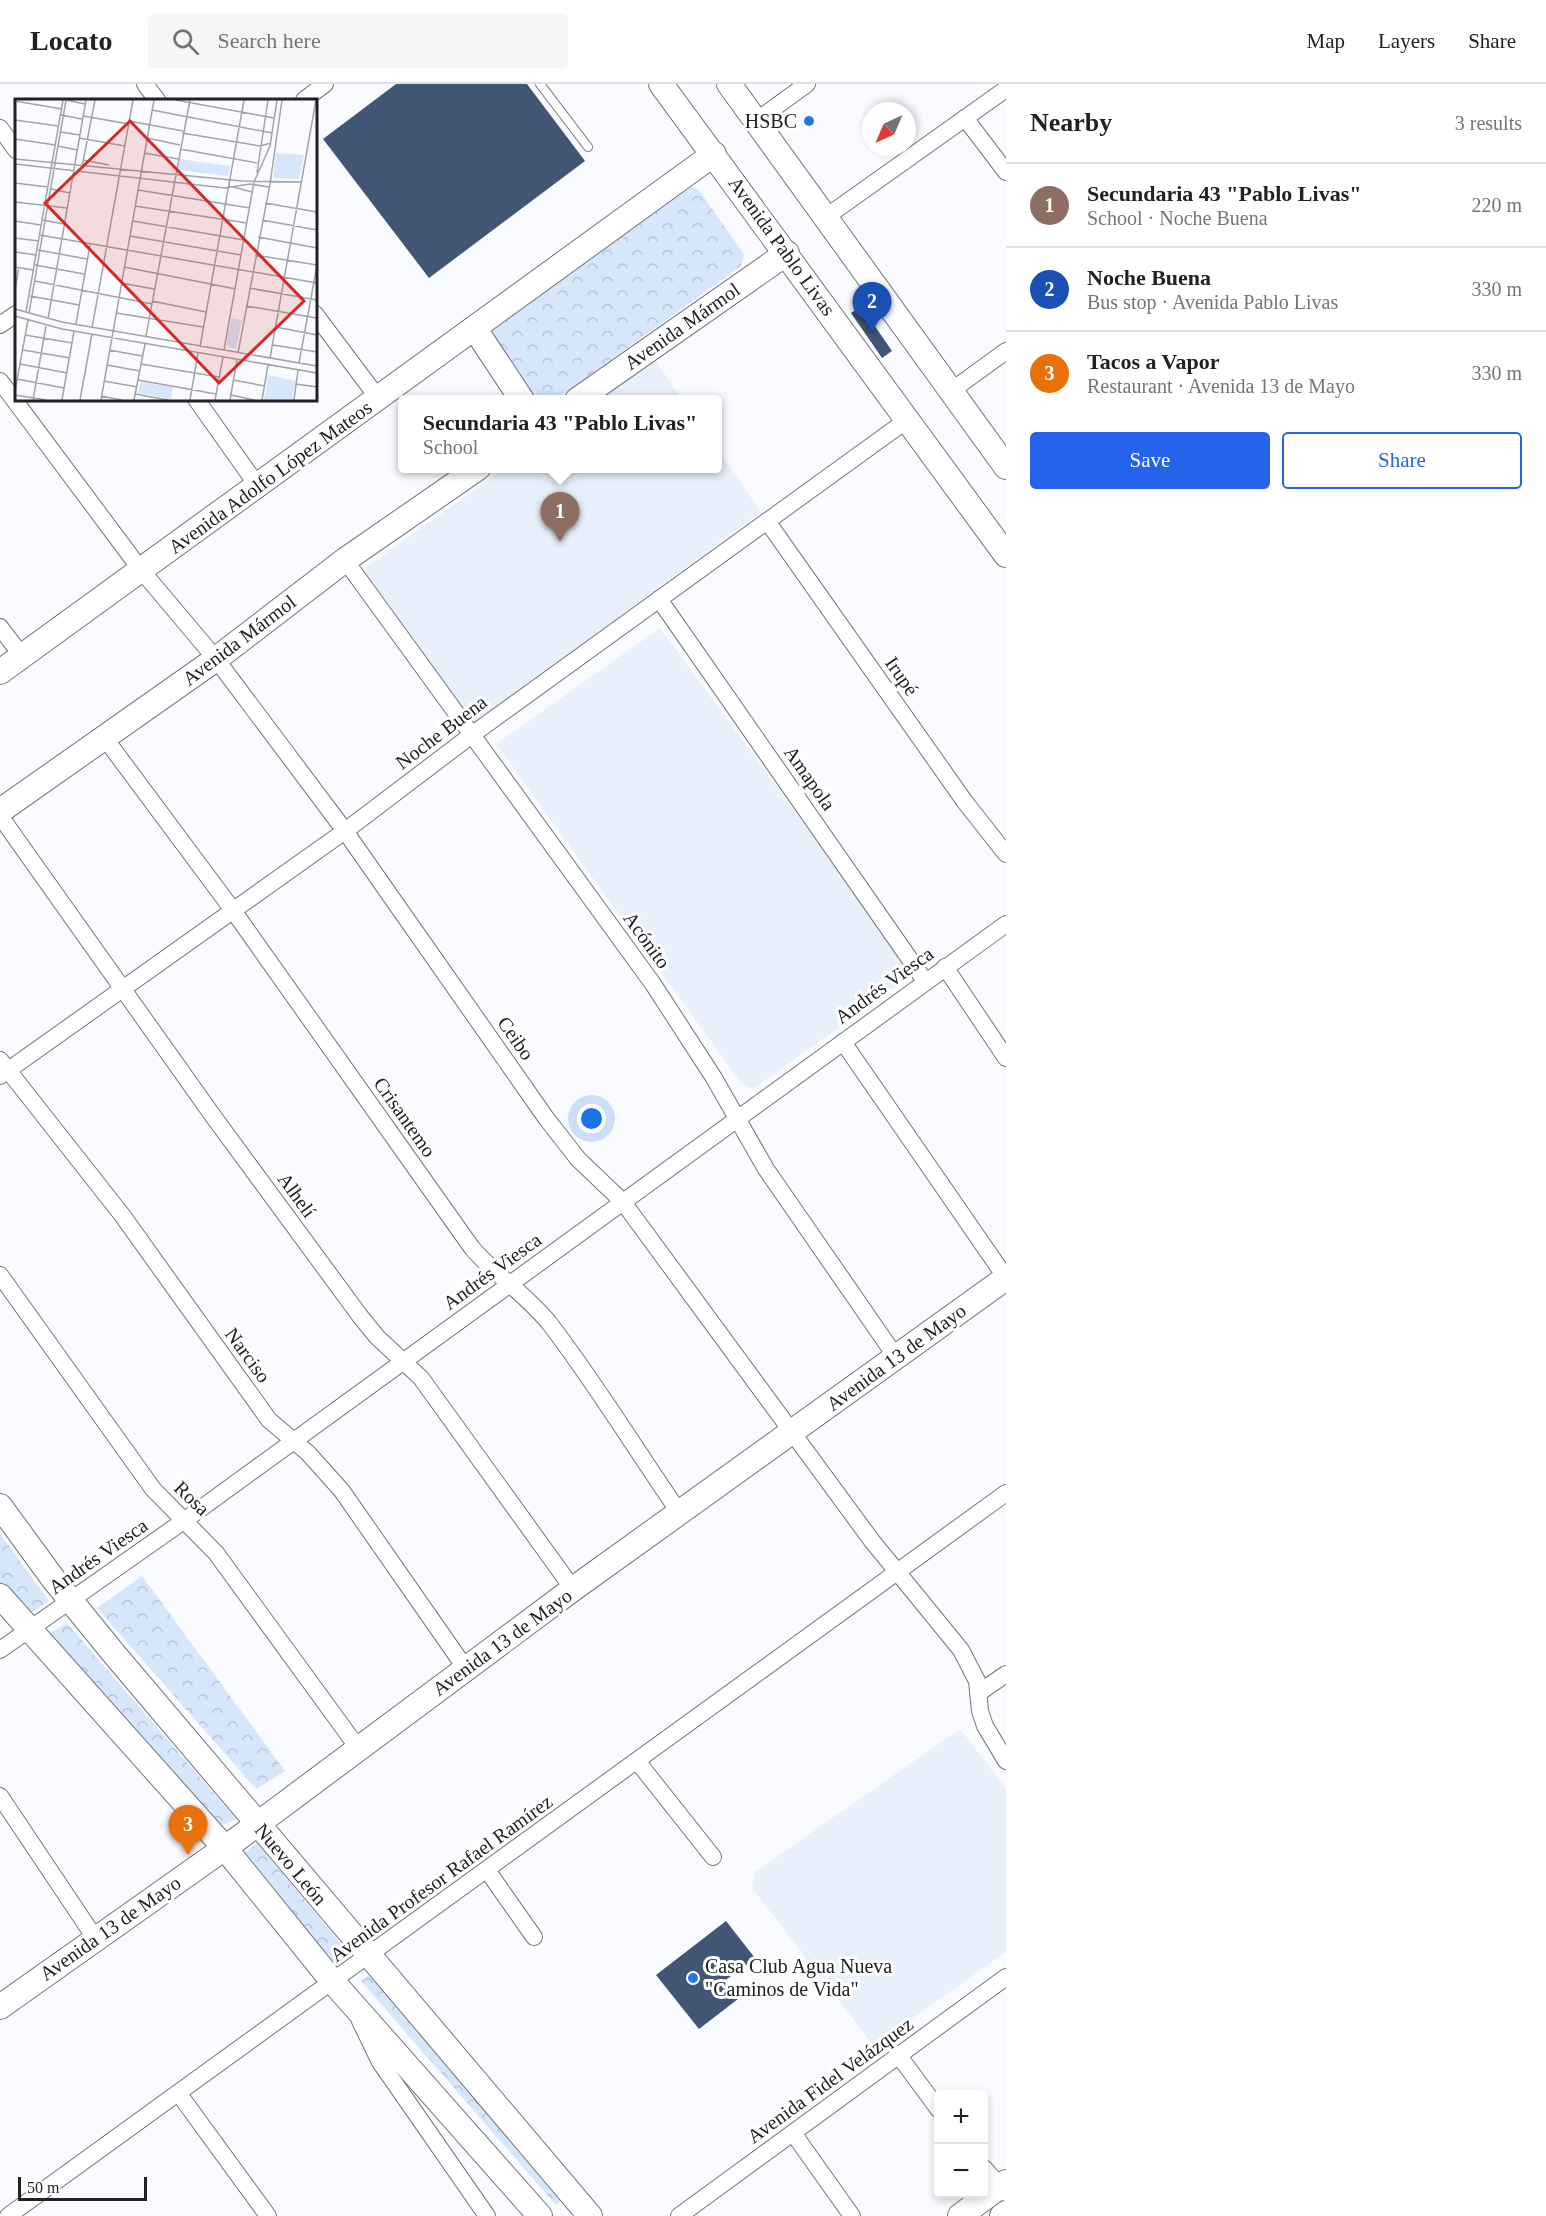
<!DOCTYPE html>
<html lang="en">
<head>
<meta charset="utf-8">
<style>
  :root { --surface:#fff; --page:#f6f6f6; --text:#202124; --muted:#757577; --line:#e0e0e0; --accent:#2563eb }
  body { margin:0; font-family:"Times New Roman",serif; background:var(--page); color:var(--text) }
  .controls { position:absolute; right:18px; bottom:18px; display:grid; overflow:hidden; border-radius:6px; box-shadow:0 3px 9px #0003 }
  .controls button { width:54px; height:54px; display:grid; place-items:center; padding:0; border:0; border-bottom:2px solid var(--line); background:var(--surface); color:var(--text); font:30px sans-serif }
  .compass { position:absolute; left:862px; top:18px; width:54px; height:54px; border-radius:50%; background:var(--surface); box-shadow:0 3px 9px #0003; rotate:224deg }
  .scale { position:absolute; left:18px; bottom:15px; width:129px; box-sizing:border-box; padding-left:6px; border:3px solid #202123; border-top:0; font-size:16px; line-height:21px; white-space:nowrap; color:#202123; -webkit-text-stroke:4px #fff; paint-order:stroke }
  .you { position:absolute; left:592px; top:1035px; width:21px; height:21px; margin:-15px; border:4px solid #fff; border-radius:50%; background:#1a73e8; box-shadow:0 0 0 9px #1a73e833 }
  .badge { display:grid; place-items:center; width:39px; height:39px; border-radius:50%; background:var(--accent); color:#fff; font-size:20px; font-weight:700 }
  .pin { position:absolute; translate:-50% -50px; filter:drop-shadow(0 2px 3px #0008) }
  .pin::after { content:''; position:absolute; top:32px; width:21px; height:18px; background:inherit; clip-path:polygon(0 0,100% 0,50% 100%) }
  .popup { position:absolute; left:398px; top:311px; width:324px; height:78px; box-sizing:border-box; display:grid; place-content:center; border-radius:6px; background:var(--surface); filter:drop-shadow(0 2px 4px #0005); font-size:20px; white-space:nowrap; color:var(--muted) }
  .popup b { font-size:22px; color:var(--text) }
  .popup::after { content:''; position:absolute; left:50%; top:100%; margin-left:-12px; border:12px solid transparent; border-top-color:var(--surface) }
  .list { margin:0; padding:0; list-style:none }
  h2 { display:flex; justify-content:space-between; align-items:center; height:78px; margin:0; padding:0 24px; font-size:26px }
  h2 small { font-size:20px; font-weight:400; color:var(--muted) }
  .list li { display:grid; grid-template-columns:39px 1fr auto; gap:18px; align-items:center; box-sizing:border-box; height:84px; padding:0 24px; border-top:2px solid var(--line) }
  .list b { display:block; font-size:22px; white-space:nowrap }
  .list p { margin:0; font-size:20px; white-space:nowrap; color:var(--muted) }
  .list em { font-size:20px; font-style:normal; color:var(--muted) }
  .actions { display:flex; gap:12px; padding:18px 24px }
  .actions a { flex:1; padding:14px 0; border:2px solid var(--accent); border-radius:6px; text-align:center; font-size:21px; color:var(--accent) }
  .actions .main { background:var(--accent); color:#fff }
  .icon { flex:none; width:33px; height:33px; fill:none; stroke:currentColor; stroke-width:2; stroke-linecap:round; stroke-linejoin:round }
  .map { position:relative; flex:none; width:1006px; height:2132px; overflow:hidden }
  header { display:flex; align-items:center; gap:36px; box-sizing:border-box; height:84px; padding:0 30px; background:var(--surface); border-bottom:2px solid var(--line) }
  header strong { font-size:28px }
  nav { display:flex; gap:33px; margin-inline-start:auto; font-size:21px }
  .search { width:420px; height:54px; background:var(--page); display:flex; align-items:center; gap:15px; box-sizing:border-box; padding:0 21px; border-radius:6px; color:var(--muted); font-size:22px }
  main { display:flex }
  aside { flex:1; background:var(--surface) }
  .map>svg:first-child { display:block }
  .built { fill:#e8f0fb }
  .forest { fill:url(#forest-crowns) }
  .building { fill:#415674 }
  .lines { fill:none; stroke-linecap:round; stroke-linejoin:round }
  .lane-casing { stroke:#74767a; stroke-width:10 }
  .street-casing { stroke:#74767a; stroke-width:18 }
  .secondary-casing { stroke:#74767a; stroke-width:26 }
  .lane { stroke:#fff; stroke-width:8 }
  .street { stroke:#fff; stroke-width:16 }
  .secondary { stroke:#fff; stroke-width:24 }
  .poi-dot { fill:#2477e2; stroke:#fff; stroke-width:2 }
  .labels { text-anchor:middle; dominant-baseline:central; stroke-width:6; stroke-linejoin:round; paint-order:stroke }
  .poi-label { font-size:20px; fill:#202123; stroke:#fff; text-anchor:end }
  .street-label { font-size:20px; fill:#202123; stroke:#fff }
  .inset-road { fill:none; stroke:#a2a4a6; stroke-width:1.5 }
  .view { fill:#d62828; fill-opacity:0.15; stroke:#d62828; stroke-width:3 }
  .inset-edge { fill:none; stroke:#202123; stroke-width:3 }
</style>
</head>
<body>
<header>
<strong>Locato</strong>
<div class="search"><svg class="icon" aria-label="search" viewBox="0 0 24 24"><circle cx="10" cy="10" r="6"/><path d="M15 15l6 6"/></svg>Search here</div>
<nav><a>Map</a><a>Layers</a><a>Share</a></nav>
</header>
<main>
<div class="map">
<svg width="1006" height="2132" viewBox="0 0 1006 2132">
  <defs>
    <pattern id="forest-crowns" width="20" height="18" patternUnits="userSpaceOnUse" patternTransform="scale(1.5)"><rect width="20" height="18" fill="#d6e6fb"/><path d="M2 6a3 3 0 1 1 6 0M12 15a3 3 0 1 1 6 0" fill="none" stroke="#b7c5d7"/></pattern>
  </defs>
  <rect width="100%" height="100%" fill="#f9fbfe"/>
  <g class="built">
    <polygon points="655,276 682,315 600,315"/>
    <polygon points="718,366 761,428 471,641 358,489 504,385 718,384"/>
    <polygon points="660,544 910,885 905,896 753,1005 741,999 496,660"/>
    <polygon points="960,1645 1006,1704 1006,1868 874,1962 752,1804 755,1788"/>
  </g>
  <g class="forest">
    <polygon points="685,102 698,105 744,170 741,182 556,315 528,315 488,247"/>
    <polygon points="0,1450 49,1517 21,1536 0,1510"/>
    <polygon points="142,1492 285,1687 256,1705 97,1524"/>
    <polygon points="67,1539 236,1735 214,1745 41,1555"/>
    <polygon points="257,1759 346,1866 329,1879 239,1773"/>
    <polygon points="375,1887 566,2112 556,2121 361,1897"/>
  </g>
  <g class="building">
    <polygon points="396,0 527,0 585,77 429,194 323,55"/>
    <polygon points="861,222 892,267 882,274 851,229"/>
    <polygon points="726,1837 755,1874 723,1898 738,1915 699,1945 656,1891"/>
  </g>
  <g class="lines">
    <g class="lane-casing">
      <polyline id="lane" points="540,0 588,63"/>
    </g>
    <g class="street-casing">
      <g id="street">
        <polyline points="145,0 157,16"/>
        <polyline points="304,16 325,0"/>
        <polyline points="965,34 1006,88"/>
        <polyline points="756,37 807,0"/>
        <polyline points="0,44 16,66"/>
        <polyline points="826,133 1006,5"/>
        <polyline points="315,230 378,314"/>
        <polyline points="0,241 16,230"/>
        <polyline points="0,297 141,486 216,575 345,747 546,1034 578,1075 623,1118 872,1457 961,1566 977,1597 980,1627 985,1642 1006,1677"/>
        <polyline points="951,307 1006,267"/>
        <polyline points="196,315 257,401"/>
        <polyline points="767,437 965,718 1006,770"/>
        <polyline points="345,476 653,900 714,994 766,1085 896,1273"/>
        <polyline points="659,515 925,897"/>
        <polyline points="0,543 22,572"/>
        <path d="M104,653L232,825L472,1164C496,1192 527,1211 550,1240C596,1300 636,1366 679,1428"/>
        <polyline points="0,732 213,1032 360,1232 377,1253 421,1294 573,1505"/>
        <polyline points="945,883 1006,974"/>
        <polyline points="843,958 1006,1194"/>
        <polyline points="0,976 122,1131 269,1336 308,1369 342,1407 466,1585"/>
        <polyline points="0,992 345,747 473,650 907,336"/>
        <polyline points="0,1191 153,1405 216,1469 358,1664"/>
        <polyline points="0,1566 185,1436 1006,840"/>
        <polyline points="980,1608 1006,1590"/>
        <polyline points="637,1677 713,1773"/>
        <polyline points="0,1712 95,1854"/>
        <polyline points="487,1786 534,1853"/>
        <polyline points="360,1937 380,1978 487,2132"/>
        <polyline points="899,1972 939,2026"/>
        <polyline points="179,2010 268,2132"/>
        <polyline points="793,2049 852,2132"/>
        <polyline points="984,2084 1006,2109"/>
        <polyline points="8,2132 1006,1409"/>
        <polyline points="679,2132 1006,1893"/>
      </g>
    </g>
    <g class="secondary-casing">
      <g id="secondary">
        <polyline points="661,0 1006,471"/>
        <polyline points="729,0 1006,383"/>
        <polyline points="475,245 522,316"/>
        <polyline points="577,316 787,169"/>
        <polyline points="0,588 714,70"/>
        <polyline points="0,727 216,575 345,476 478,384"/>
        <polyline points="0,1422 54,1496 115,1571 590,2132"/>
        <polyline points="0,1512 224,1763 333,1898 540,2132"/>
        <polyline points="0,1923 236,1756 573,1505 1006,1194"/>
        <polyline points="960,2132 1006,2098"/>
        <polyline points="1002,2132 1006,2129"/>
      </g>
    </g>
    <use href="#lane" class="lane"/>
    <use href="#street" class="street"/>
    <use href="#secondary" class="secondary"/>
  </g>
  <g class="poi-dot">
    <circle cx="809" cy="37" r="6"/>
    <circle cx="693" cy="1894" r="6"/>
  </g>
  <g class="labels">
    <g class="poi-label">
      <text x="797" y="37">HSBC</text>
      <text x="705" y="1882" text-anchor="start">Casa Club Agua Nueva<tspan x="705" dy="23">"Caminos de Vida"</tspan></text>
    </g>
    <g class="street-label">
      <text transform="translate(782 162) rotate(54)">Avenida Pablo Livas</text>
      <text transform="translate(682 242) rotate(-35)">Avenida Mármol</text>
      <text transform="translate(270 393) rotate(-36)">Avenida Adolfo López Mateos</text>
      <text transform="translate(239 556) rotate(-37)">Avenida Mármol</text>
      <text transform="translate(902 592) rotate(55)">Irupé</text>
      <text transform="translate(441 648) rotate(-37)">Noche Buena</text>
      <text transform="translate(810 694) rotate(55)">Amapola</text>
      <text transform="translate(647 856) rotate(54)">Acónito</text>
      <text transform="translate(884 901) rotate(-36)">Andrés Viesca</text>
      <text transform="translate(516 954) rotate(55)">Ceibo</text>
      <text transform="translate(405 1033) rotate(55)">Crisantemo</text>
      <text transform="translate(297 1111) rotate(54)">Alhelí</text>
      <text transform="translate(492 1187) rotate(-36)">Andrés Viesca</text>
      <text transform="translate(248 1271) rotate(54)">Narciso</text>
      <text transform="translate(896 1273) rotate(-36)">Avenida 13 de Mayo</text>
      <text transform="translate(192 1414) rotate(44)">Rosa</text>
      <text transform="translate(98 1472) rotate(-35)">Andrés Viesca</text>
      <text transform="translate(502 1558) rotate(-36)">Avenida 13 de Mayo</text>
      <text transform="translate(291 1780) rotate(50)">Nuevo León</text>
      <text transform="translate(441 1794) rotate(-36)">Avenida Profesor Rafael Ramírez</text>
      <text transform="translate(110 1844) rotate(-35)">Avenida 13 de Mayo</text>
      <text transform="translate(830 1996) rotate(-36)">Avenida Fidel Velázquez</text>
    </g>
  </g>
  <g transform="translate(15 15)">
    <rect width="302" height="302" fill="#f9fbfe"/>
    <path d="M261,54L289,56L284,80L258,79ZM253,276L281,282L277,301H249Z" fill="#d6e6fb"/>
    <path d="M164,60L215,67L213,77L162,71ZM216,219L227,221L221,250L211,247ZM126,283L158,288L156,300L123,294Z" fill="#d6e6fb"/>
    <path class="inset-road" d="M51,1L70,5M161,1L259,19M0,2L47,10M137,11L257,34M46,16L67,20M68,17L114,25M0,21L43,27M114,22L168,32M46,33L65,36M167,34L245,47L256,44M64,39L110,47M132,39L165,46M0,40L40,46M43,47L62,51M165,50L242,64M129,54L163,60M0,60L227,82L286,83M68,61L94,66M0,65L210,89L235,85L254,88M67,68L80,1M242,74L253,1M0,84L33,88M218,88L237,93M36,90L55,94M123,91L235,109M0,103L52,109M250,104L302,113M120,107L232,124M28,121L49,125M247,121L302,131M0,122L26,126M118,122L229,141M25,136L302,184M115,137L226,156M243,138L302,149M0,139L24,142M23,151L72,160M0,153L21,156M240,156L302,166M20,166L69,175M0,168L18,171M109,168L221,190M20,182L137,205M106,184L139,190M234,189L302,201M0,190L4,168M15,197L64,206M137,202L191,213M231,207L302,219M0,210L47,223L302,267M11,213L48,1M14,214L51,1M101,214L188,228M0,217L47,230L302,274M33,220L71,1M61,225L75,146M261,228L302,236M77,229L118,1M10,236L57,244M131,237L175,1M258,246L302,253M185,248L229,1M8,251L55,259M94,251L127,257M209,251L239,83L255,47L262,1M223,254L255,85L267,1M255,259L301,1M284,264L302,166M5,265L52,274M126,265L204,278M92,266L125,272M2,280L49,289M123,281L201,295M218,281L250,287M89,282L122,288M281,285L302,288M0,292L13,221M120,295L153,301M0,296L31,301M216,296L239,301M86,297L107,301M18,301L31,227M47,301L59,232M65,301L77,235M86,301L139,1M119,301L130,245M175,301L183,254M200,301L208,258M215,301L222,261M247,301L253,266M279,301L283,271"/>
    <path class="view" d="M115,22L289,202L204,284L30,104Z"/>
    <rect width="302" height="302" class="inset-edge"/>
  </g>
</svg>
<div class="controls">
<button>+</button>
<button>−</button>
</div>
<svg class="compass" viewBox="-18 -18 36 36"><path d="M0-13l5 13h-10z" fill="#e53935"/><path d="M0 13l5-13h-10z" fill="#757577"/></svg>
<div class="scale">50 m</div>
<div class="you"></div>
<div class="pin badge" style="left:560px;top:458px;background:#8d6e63">1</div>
<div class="popup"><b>Secundaria 43 &quot;Pablo Livas&quot;</b>School</div>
<div class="pin badge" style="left:872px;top:248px;background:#1a4fb4">2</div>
<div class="pin badge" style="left:188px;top:1771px;background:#e8710a">3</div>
</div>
<aside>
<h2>Nearby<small>3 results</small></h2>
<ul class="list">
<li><span class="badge" style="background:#8d6e63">1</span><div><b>Secundaria 43 &quot;Pablo Livas&quot;</b><p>School · Noche Buena</p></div><em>220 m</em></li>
<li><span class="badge" style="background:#1a4fb4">2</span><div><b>Noche Buena</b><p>Bus stop · Avenida Pablo Livas</p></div><em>330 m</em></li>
<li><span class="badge" style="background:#e8710a">3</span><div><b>Tacos a Vapor</b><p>Restaurant · Avenida 13 de Mayo</p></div><em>330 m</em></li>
</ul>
<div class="actions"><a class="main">Save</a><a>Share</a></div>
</aside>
</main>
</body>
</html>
